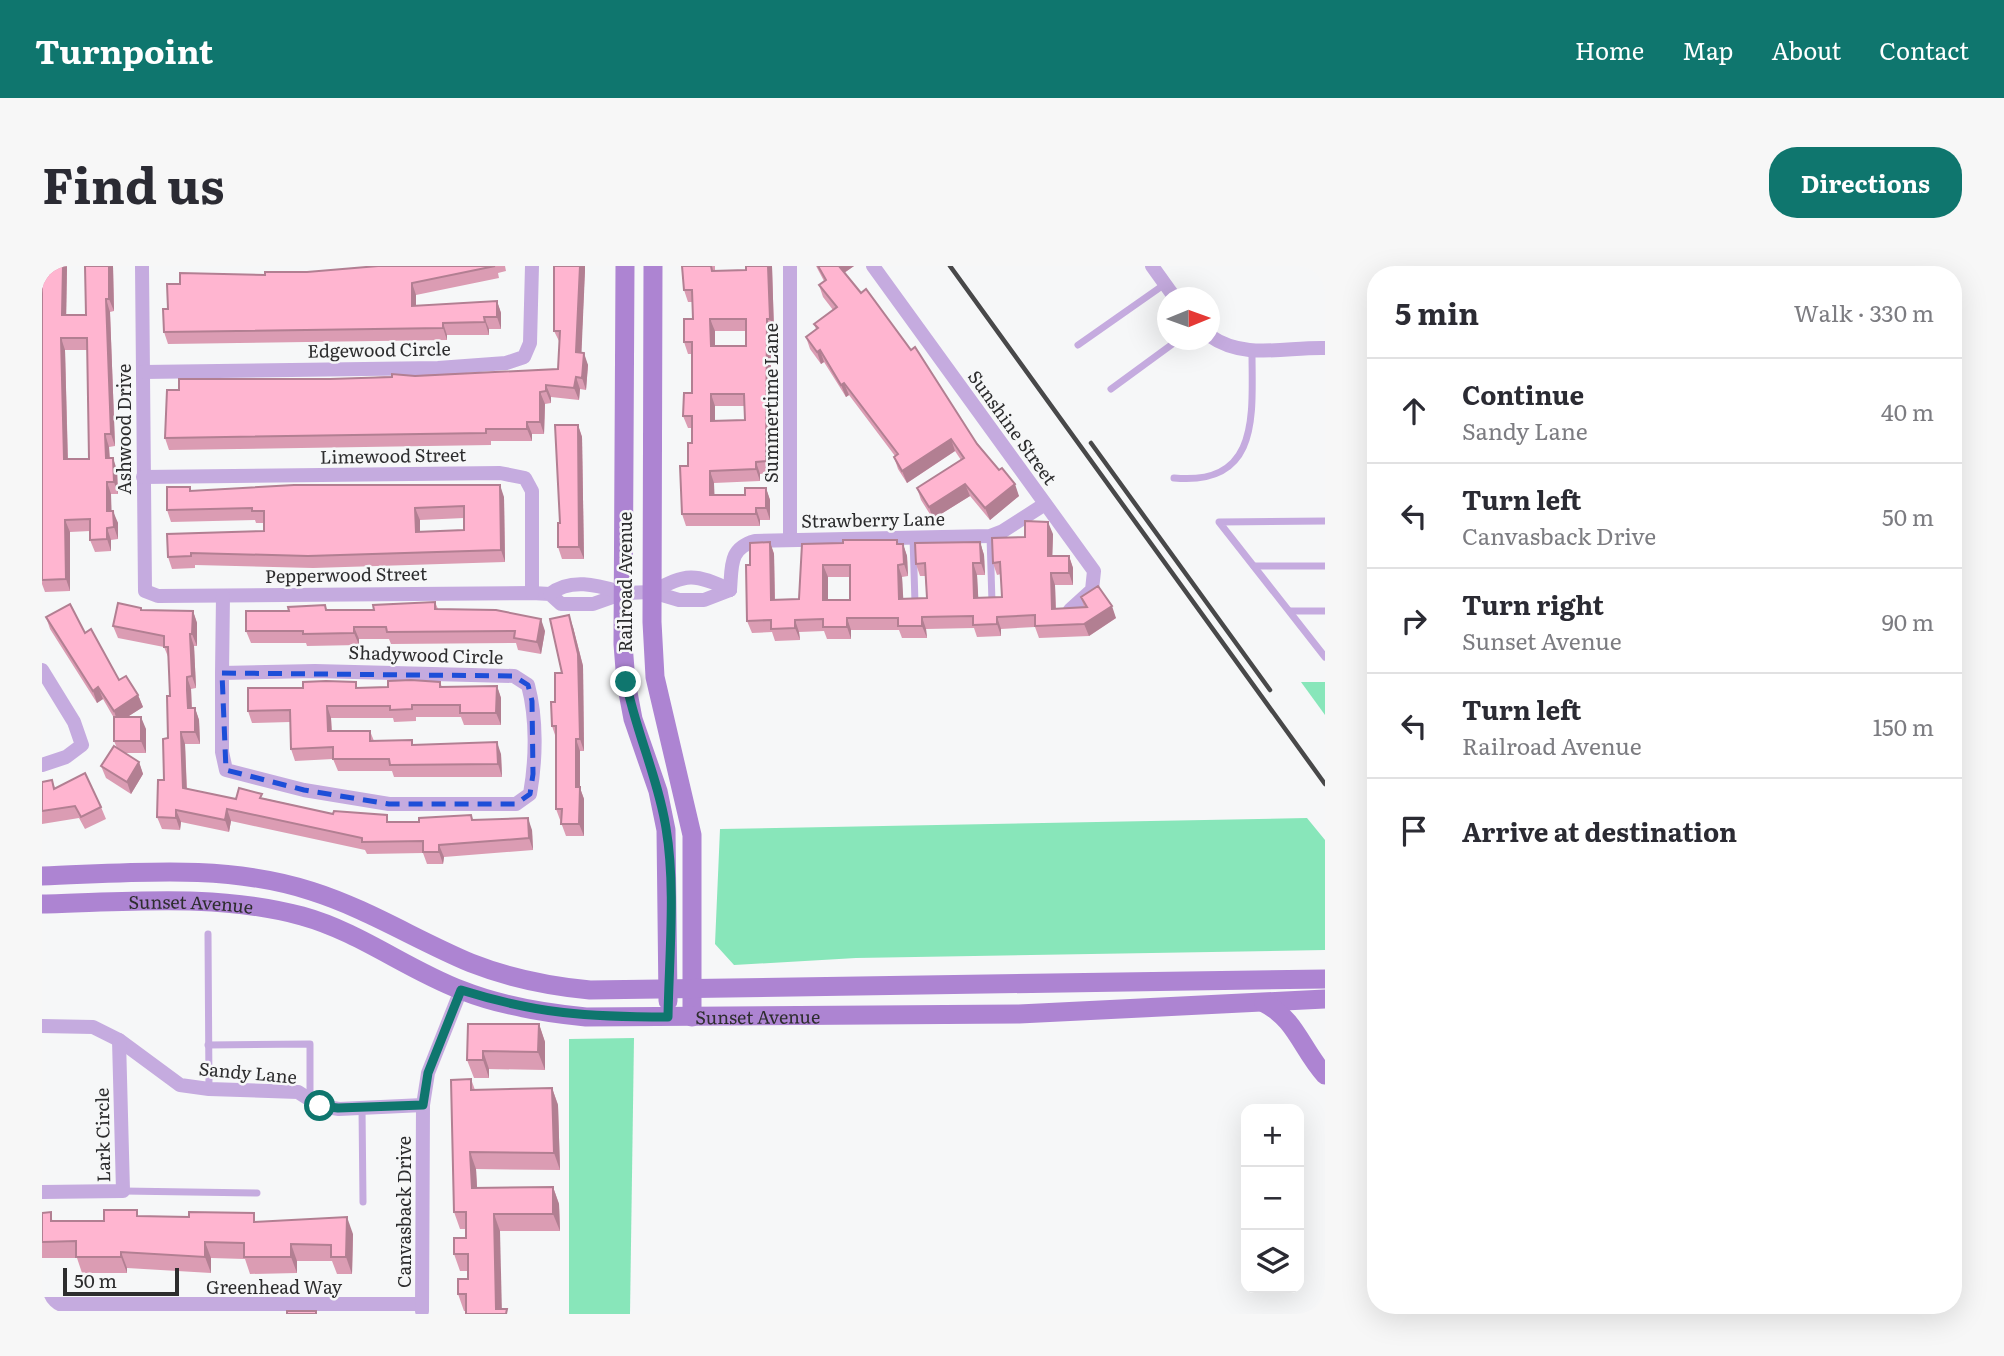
<!DOCTYPE html>
<html lang="en">
<head>
<meta charset="utf-8">
<style>
  :root { --surface:#fff; --page:#f7f7f7; --text:#2b2b33; --muted:#7c7c81; --line:#e1e1e2; --accent:#0f766e }
  body { margin:0; font-family:Literata,serif; background:var(--page); color:var(--text) }
  .controls { position:absolute; right:21px; bottom:21px; display:grid; overflow:hidden; border-radius:14px; box-shadow:0 7px 28px #0002 }
  .controls button { width:63px; height:63px; display:grid; place-items:center; padding:0; border:0; border-bottom:2px solid var(--line); background:var(--surface); color:var(--text); font:35px sans-serif }
  .compass { position:absolute; left:1115px; top:21px; width:63px; height:63px; border-radius:50%; background:var(--surface); box-shadow:0 7px 28px #0002; rotate:89deg }
  .scale { position:absolute; left:21px; bottom:18px; width:116px; box-sizing:border-box; padding-left:7px; border:4px solid #2d2d2e; border-top:0; font-size:19px; line-height:24px; white-space:nowrap; color:#2d2d2e; -webkit-text-stroke:5px #f6f7f8; paint-order:stroke }
  .stop { position:absolute; width:21px; height:21px; margin:-16px; border:5px solid #0f766e; border-radius:50%; background:#fff }
  .stop.end { background:#0f766e; border-color:#fff; box-shadow:0 2px 7px #0008 }
  .list { margin:0; padding:0; list-style:none }
  h2 { display:flex; justify-content:space-between; align-items:center; height:91px; margin:0; padding:0 28px; font-size:30px }
  h2 small { font-size:23px; font-weight:400; color:var(--muted) }
  .list li { display:grid; grid-template-columns:46px 1fr auto; gap:21px; align-items:center; box-sizing:border-box; height:105px; padding:0 28px; border-top:2px solid var(--line) }
  .list b { display:block; font-size:26px; white-space:nowrap }
  .list p { margin:0; font-size:23px; white-space:nowrap; color:var(--muted) }
  .list em { font-size:23px; font-style:normal; color:var(--muted) }
  .icon { flex:none; width:38px; height:38px; fill:none; stroke:currentColor; stroke-width:2; stroke-linecap:round; stroke-linejoin:round }
  .map { position:relative; flex:none; width:1283px; height:1048px; overflow:hidden; border-radius:28px }
  header { display:flex; align-items:center; gap:42px; box-sizing:border-box; height:98px; padding:0 35px; background:var(--accent); color:#fff }
  header strong { font-size:33px }
  nav { display:flex; gap:38px; margin-inline-start:auto; font-size:24px }
  .intro { display:flex; align-items:center; justify-content:space-between; box-sizing:border-box; height:168px; padding:0 42px }
  h1 { margin:0; font-size:49px }
  .button { padding:18px 32px; border-radius:28px; background:var(--accent); color:#fff; font-size:24px; font-weight:700 }
  main { display:flex; gap:42px; padding:0 42px }
  aside { flex:1; background:var(--surface); border-radius:28px; box-shadow:0 7px 28px #0002 }
  .map>svg:first-child { display:block }
  .green { fill:#88e6ba }
  .lines { fill:none; stroke-linecap:round; stroke-linejoin:round }
  .lane { stroke:#c5abdf; stroke-width:7 }
  .street { stroke:#c5abdf; stroke-width:14 }
  .secondary { stroke:#ad84d2; stroke-width:19 }
  .rail { stroke:#484849; stroke-width:4.5 }
  .wall { fill:#db9cb3; fill-rule:evenodd }
  .shaded-wall { fill:#b27f92 }
  .building { fill:#ffb5d0; stroke:#b27f92; stroke-width:2; fill-rule:evenodd }
  .route { stroke:#0f766e; stroke-width:9 }
  .marked { fill:none; stroke:#1d4ed8; stroke-width:5; stroke-dasharray:14 9; stroke-linejoin:round }
  .labels { text-anchor:middle; dominant-baseline:central; stroke-width:5; stroke-linejoin:round; paint-order:stroke }
  .street-label { font-size:18px; fill:#2d2d2e; stroke:#f6f7f8 }
</style>
</head>
<body>
<header>
<strong>Turnpoint</strong>
<nav><a>Home</a><a>Map</a><a>About</a><a>Contact</a></nav>
</header>
<div class="intro"><h1>Find us</h1><a class="button">Directions</a></div>
<main>
<div class="map">
<svg width="1283" height="1048" viewBox="0 0 1283 1048">
  <rect width="100%" height="100%" fill="#f6f7f8"/>
  <g class="green">
    <polygon points="1259,416 1283,416 1283,449"/>
    <polygon points="1265,552 1283,574 1283,684 814,692 692,699 673,678 678,563"/>
    <polygon points="592,772 588,1048 527,1048 527,773"/>
  </g>
  <g class="lines">
    <g class="lane">
      <polyline points="1036,79 1123,18"/>
      <polyline points="1069,123 1136,74"/>
      <path d="M1132,212C1219,220 1210,148 1210,86"/>
      <polyline points="1283,255 1177,256 1283,391"/>
      <polyline points="948,270 950,337"/>
      <polyline points="871,272 873,337"/>
      <polyline points="1212,300 1283,300"/>
      <polyline points="1248,345 1283,345"/>
      <polyline points="166,668 167,823"/>
      <polyline points="166,779 268,778 268,833"/>
      <polyline points="320,842 321,936"/>
      <polyline points="81,925 215,927"/>
    </g>
    <g class="street">
      <polyline points="100,0 103,325 116,330 490,327 508,328 519,338 551,338 582,327 610,326 637,334 662,334 688,324"/>
      <polyline points="831,0 1052,305 1050,324 1028,344"/>
      <polyline points="1110,0 1133,32"/>
      <path d="M1168,70C1202,94 1243,81 1283,82"/>
      <polyline points="101,106 396,102 464,97 482,91 488,77 490,0"/>
      <polyline points="101,211 458,207 483,212 490,225 490,327"/>
      <polyline points="748,273 748,0"/>
      <path d="M688,324C690,300 687,282 713,275L948,270L961,265L1003,238"/>
      <path d="M610,326C644,307 653,307 688,324"/>
      <path d="M508,328C530,311 557,320 582,327"/>
      <polyline points="0,404 32,456 40,479 24,491 0,499"/>
      <path d="M180,407V486L184,504L262,524L347,538H474L488,528C494,494 495,453 486,419L472,410L273,405L180,407L181,330"/>
      <polyline points="0,760 51,761 77,774 138,819 167,823 256,826 278,840 297,843 381,839"/>
      <polyline points="0,926 81,925 77,774"/>
      <polyline points="0,1038 380,1038"/>
      <polyline points="380,1045 381,839 386,807 419,724"/>
    </g>
    <g class="secondary">
      <polyline points="583,0 581,378 584,416 591,453 616,525 624,564 626,735"/>
      <polyline points="611,0 610,356 613,411 650,569 650,751"/>
      <path d="M0,610C89,607 183,597 269,625C326,643 374,674 429,697C467,712 507,720 548,724L1283,713"/>
      <path id="s1" d="M0,638C87,636 175,627 260,650C318,666 364,703 419,724C459,740 502,747 544,751L977,748L1283,733"/>
      <path d="M1222,737C1254,753 1260,784 1283,809"/>
    </g>
    <g class="rail">
      <polyline points="908,0 1283,518"/>
      <polyline points="1049,177 1228,424"/>
    </g>
  </g>
  <g class="wall">
    <path d="M0,0H25L24,49H44L43,0H71L72,45L68,46L73,180L67,181L68,192L75,204L76,228H69V245L76,257V273L69,274V285L53,286L48,274V265L28,266V325L3,326L0,318ZM23,84H45L47,193H26Z"/>
    <polygon points="336,0 463,0 464,5 456,7 457,12 374,29 374,40 455,35 459,47 459,63 447,63 447,69 405,69 405,74 126,78 122,66 126,43 138,18"/>
    <polygon points="512,0 543,0 539,87 546,99 544,124 538,123 537,134 509,131 509,137 503,138 502,168 490,168 490,175 449,175 449,179 127,184 123,172 137,124 288,113 516,103 518,77 512,65"/>
    <path d="M640,0H673V5L704,4L730,0L732,65H729L728,207L718,208V215L672,217V229H703L724,222L728,234V254H718V260H644L640,248L650,177V162H646L641,150L650,127V88H646L642,76L651,53L650,36H646L642,24ZM673,65H704V80H673ZM673,140H703V154L673,155Z"/>
    <polygon points="774,0 812,0 802,7 977,230 948,254 928,230 891,253 879,234 875,222 919,194 913,185 865,217 856,203 852,191 853,190 807,129 804,131 782,96 779,98 768,83 764,71 774,63 772,58 791,44 781,31 777,19 782,15"/>
    <polygon points="536,159 540,171 542,293 520,293 516,281 518,257"/>
    <path d="M150,225L462,231L463,296L271,302L153,299V302L130,303L126,291L222,265V257H214L213,254L129,256L125,244ZM422,252V264L378,266V254Z"/>
    <path d="M1011,268L1010,290H1027L1031,302V319H1013L1014,343L1042,341L1039,331L1074,352L1047,370L997,372L993,361L959,363V370L935,371L932,362L884,363L885,372H860L857,364H809V373H785L782,365L757,366L758,374L733,375L730,366L710,367L705,355L708,299L728,276L732,288L733,334L757,333L760,278H861L865,290L866,310L860,311L861,333L885,332L883,310H878L874,298L938,276L942,289L943,309H935L936,332L960,331L959,308L955,309L951,297L983,271ZM786,311H808V334H786Z"/>
    <polygon points="393,336 396,343 503,365 499,388 476,384 474,377 349,378 347,373 317,373 317,379 265,380 264,377 209,377 204,365 283,339 285,344 332,344"/>
    <polygon points="99,342 100,344 151,345 155,357 155,380 152,380 154,422 149,423 150,442 153,442 157,454 158,478 143,478 145,523 194,533 221,532 291,548 347,556 377,556 429,549 431,554 490,564 491,584 402,591 401,598 385,598 381,587 325,588 323,584 189,555 187,566 139,556 138,564 120,563 115,551 122,514 126,472 128,430 127,393 122,381 76,372 71,360"/>
    <polygon points="4,351 43,367 77,414 96,429 101,441 85,451 104,463 104,487 83,487 97,496 101,508 89,528 64,512 59,500 75,482 72,475 72,452 61,433 55,437 8,363"/>
    <polygon points="531,361 541,400 542,485 538,485 538,522 542,533 542,570 524,570 514,543 514,472 510,460 520,407"/>
    <polygon points="398,416 400,421 455,420 459,432 459,459 422,459 419,451 374,451 374,455 352,456 351,452 289,452 290,465 328,465 332,475 459,488 460,511 352,511 350,505 296,505 291,493 253,495 249,483 248,456 210,457 206,445 316,422 346,421"/>
    <polygon points="10,514 13,522 59,541 64,553 43,563 37,552 0,558 0,516"/>
    <polygon points="426,758 497,758 503,776 503,804 447,803 447,812 432,812 425,794"/>
    <polygon points="429,813 433,824 510,822 516,839 518,904 434,903 435,922 511,921 517,938 518,965 458,965 424,1045 422,1045 416,1028 426,1013 426,1005 418,1005 412,988 424,972 424,963 418,963 412,946"/>
    <polygon points="0,947 12,955 62,955 98,950 216,956 311,968 310,1008 295,1008 290,995 255,995 255,1007 208,1008 203,993 169,992 169,1007 85,1002 85,1007 40,1007 35,992 0,992"/>
  </g>
  <g class="shaded-wall">
    <polygon points="21,0 25,0 24,61 20,49"/>
    <polygon points="67,0 71,0 72,45 67,33"/>
    <polygon points="538,0 543,0 543,5 539,98 534,86"/>
    <polygon points="726,0 730,0 732,65 728,53"/>
    <polygon points="795,0 812,0 799,9"/>
    <polygon points="370,17 374,29 374,52 370,40"/>
    <polygon points="64,33 68,46 73,180 69,168"/>
    <polygon points="455,35 459,47 459,63 455,51"/>
    <polygon points="442,51 447,63 447,69 443,56"/>
    <polygon points="668,53 673,65 673,92 669,80"/>
    <polygon points="725,53 729,65 728,207 724,195"/>
    <polygon points="401,57 405,69 405,74 401,62"/>
    <polygon points="19,72 23,84 26,205 22,193"/>
    <polygon points="778,84 782,96 779,98 775,86"/>
    <polygon points="542,87 546,99 544,124 540,112"/>
    <polygon points="534,111 538,123 537,134 532,122"/>
    <polygon points="802,117 807,129 804,131 799,119"/>
    <polygon points="504,119 509,131 509,137 504,125"/>
    <polygon points="498,126 503,138 502,168 498,156"/>
    <polygon points="669,128 673,140 673,167 669,155"/>
    <polygon points="485,156 490,168 490,175 485,163"/>
    <polygon points="536,159 540,171 542,293 537,281"/>
    <polygon points="63,168 67,181 68,204 64,192"/>
    <polygon points="909,173 913,185 865,217 860,205"/>
    <polygon points="71,192 75,204 76,228 72,216"/>
    <polygon points="714,196 718,208 718,215 714,203"/>
    <polygon points="668,205 672,217 673,241 668,229"/>
    <polygon points="65,216 69,228 70,257 65,245"/>
    <polygon points="923,218 928,230 891,253 887,241"/>
    <polygon points="973,218 977,230 948,254 943,242"/>
    <polygon points="458,219 462,231 463,296 459,284"/>
    <polygon points="724,222 728,234 728,254 724,242"/>
    <polygon points="373,242 378,254 378,278 374,266"/>
    <polygon points="714,242 718,254 718,260 714,248"/>
    <polygon points="71,245 76,257 76,273 72,261"/>
    <polygon points="23,254 28,266 28,325 24,313"/>
    <polygon points="1006,256 1011,268 1010,302 1006,290"/>
    <polygon points="65,262 69,274 69,285 65,273"/>
    <polygon points="728,276 732,288 733,346 729,334"/>
    <polygon points="938,276 942,289 943,309 939,297"/>
    <polygon points="861,278 865,290 866,310 862,298"/>
    <polygon points="1027,290 1031,302 1031,319 1027,307"/>
    <polygon points="931,297 935,309 937,344 932,332"/>
    <polygon points="781,299 786,311 786,346 781,334"/>
    <polygon points="856,299 860,311 862,345 857,333"/>
    <polygon points="1009,307 1013,319 1014,355 1010,343"/>
    <polygon points="1070,340 1074,352 1047,370 1042,358"/>
    <polygon points="151,345 155,357 155,380 150,368"/>
    <polygon points="527,349 531,361 541,400 542,485 538,473"/>
    <polygon points="880,351 884,363 885,372 880,360"/>
    <polygon points="955,351 959,363 959,370 955,358"/>
    <polygon points="805,352 809,364 809,373 805,361"/>
    <polygon points="499,353 503,365 499,388 495,376"/>
    <polygon points="753,354 757,366 758,374 753,362"/>
    <polygon points="312,361 317,373 317,379 312,367"/>
    <polygon points="148,368 152,380 154,422 150,410"/>
    <polygon points="145,411 149,423 150,454 146,442"/>
    <polygon points="455,420 459,432 459,459 454,447"/>
    <polygon points="56,421 61,433 55,437 51,425"/>
    <polygon points="96,429 101,441 76,457 72,445"/>
    <polygon points="285,440 289,452 290,477 286,465"/>
    <polygon points="153,442 157,454 158,478 153,466"/>
    <polygon points="99,451 104,463 104,487 99,475"/>
    <polygon points="139,466 143,478 145,534 141,522"/>
    <polygon points="534,473 538,485 538,522 542,533 542,570 537,558 534,521"/>
    <polygon points="455,476 459,488 460,511 456,498"/>
    <polygon points="97,496 101,508 89,528 85,516"/>
    <polygon points="185,543 189,555 187,566 183,554"/>
    <polygon points="134,544 139,556 138,564 134,552"/>
    <polygon points="486,552 490,564 491,584 487,572"/>
    <polygon points="397,579 402,591 401,598 397,586"/>
    <polygon points="497,758 503,776 503,804 496,786"/>
    <polygon points="441,785 447,803 447,812 441,794"/>
    <polygon points="510,822 516,839 518,904 512,887"/>
    <polygon points="428,886 434,903 436,939 430,922"/>
    <polygon points="511,921 517,938 518,965 511,948"/>
    <polygon points="452,948 458,965 460,1048 454,1043"/>
    <polygon points="305,951 311,968 310,1008 304,991"/>
    <polygon points="163,976 169,992 169,1007 163,991"/>
    <polygon points="249,978 255,995 255,1007 249,991"/>
    <polygon points="79,986 85,1002 85,1007 79,991"/>
  </g>
  <g class="building">
    <path d="M0,0H21L20,49H44L43,0H67V33H64L69,168H63L64,192H71L72,216H65V245H71L72,261L65,262V273L48,274V253L23,254L24,313L0,314ZM19,72H45L47,193H22Z"/>
    <polygon points="336,0 453,0 370,17 370,40 455,35 455,51 442,51 443,56 401,57 401,62 122,66 121,43 126,43 125,18 138,18 138,7 223,9 223,6 265,6"/>
    <polygon points="512,0 538,0 534,86 542,87 540,112 534,111 532,122 504,119 504,125 498,126 498,156 485,156 485,163 444,163 444,167 123,172 125,124 137,124 137,113 288,113 350,111 350,108 373,110 516,103 518,65 512,65"/>
    <path d="M640,0H669L670,5L704,4V0H726L728,53H725L724,195L714,196V203L668,205V229H703V222H724V242H714V248H640L638,200H646V177H650V150H641L642,127H650V76H642V53H651L650,24H642ZM668,53H704V80H669ZM669,128H702L703,154L669,155Z"/>
    <polygon points="776,0 797,0 819,27 824,23 869,84 873,81 935,178 957,204 960,202 973,218 943,242 923,218 887,241 875,222 922,192 909,173 860,205 852,191 856,188 802,117 799,119 778,84 775,86 764,71 776,62 772,58 795,41 777,19 784,14"/>
    <polygon points="513,159 536,159 537,281 516,281 516,257 518,257"/>
    <path d="M252,219H458L459,284L266,290L149,287V290L126,291L125,268L222,265V245H210V242L125,244V221H148V225ZM422,240V264L374,266L373,242Z"/>
    <path d="M983,255L1006,256V290H1027V307H1009L1010,343L1045,341L1039,331L1056,320L1070,340L1042,358L993,360V349L955,351V358L931,359V350L880,351V360H856V352H805V361H781V353L753,354V362L729,363V354L705,355L704,299H708V277L728,276L729,334L757,333L760,278L801,277V274H855V278H861L862,298L856,299L857,333L885,332L883,297L874,298L873,277L938,276L939,297H931L932,332L960,331L958,296L951,297L950,272L983,271ZM781,299H808V334H781Z"/>
    <polygon points="393,336 393,343 454,344 499,353 495,376 472,372 473,365 345,366 344,361 312,361 312,367 261,368 261,365 204,365 204,345 247,345 246,341 283,339 284,344 332,344 331,339"/>
    <polygon points="76,337 99,342 99,344 151,345 150,368 148,368 150,410 145,411 145,424 146,442 153,442 153,466 139,466 141,522 194,533 197,522 220,528 218,532 291,548 292,545 345,549 345,556 377,556 377,552 429,549 430,554 486,552 487,572 397,579 397,586 381,586 381,575 320,576 320,572 185,543 183,554 134,544 134,552 115,551 116,514 122,514 121,473 126,472 125,430 128,430 126,381 122,381 122,370 71,360"/>
    <polygon points="28,338 43,367 49,363 77,414 84,410 96,429 72,445 56,421 51,425 4,351"/>
    <polygon points="527,349 536,388 538,473 534,473 534,521 538,521 537,558 519,558 520,543 514,543 514,460 510,460 509,436 513,436 513,407 520,407 508,353"/>
    <polygon points="369,414 398,416 398,421 455,420 454,447 418,447 418,439 370,439 370,443 348,444 348,440 285,440 286,465 328,465 328,475 370,474 370,479 455,476 456,498 348,499 347,493 291,493 291,481 249,483 248,444 206,445 206,422 261,422 261,416 284,415 314,416 314,422 346,421 346,415"/>
    <rect x="72" y="451" width="27" height="24"/>
    <polygon points="72,480 97,496 85,516 59,500"/>
    <polygon points="43,507 59,541 39,551 33,540 0,545 0,516 10,514 12,523"/>
    <polygon points="426,758 497,758 496,786 441,785 441,794 425,794"/>
    <polygon points="429,813 429,824 510,822 512,887 428,886 430,922 511,921 511,948 452,948 454,1043 465,1043 464,1048 424,1048 424,1028 416,1028 416,1013 426,1013 426,988 412,988 412,972 424,972 424,946 412,946 409,814"/>
    <polygon points="62,944 95,944 95,950 147,951 147,946 212,947 212,956 305,951 304,991 289,991 289,979 249,978 249,991 202,991 202,977 163,976 163,991 79,986 79,991 34,991 34,975 0,976 0,947 9,946 9,955 62,955"/>
    <rect x="245" y="1045" width="29" height="3"/>
  </g>
  <g class="lines">
    <path class="route" d="M278,840L296,842L381,839L386,807L419,724C496,748 546,751 626,751C627,691 634,621 624,562C616,512 594,466 584,416"/>
  </g>
  <path class="marked" d="M180,407L472,410L486,419L490,435L491,508L488,528L474,538H347L262,524L184,504Z"/>
  <g class="labels">
    <g class="street-label">
      <text transform="translate(337 83) rotate(-1)">Edgewood Circle</text>
      <text transform="translate(728 137) rotate(-90)">Summertime Lane</text>
      <text transform="translate(971 161) rotate(54)">Sunshine Street</text>
      <text transform="translate(81 163) rotate(-90)">Ashwood Drive</text>
      <text transform="translate(351 189) rotate(-1)">Limewood Street</text>
      <text transform="translate(831 253) rotate(-1)">Strawberry Lane</text>
      <text transform="translate(304 308) rotate(-1)">Pepperwood Street</text>
      <text transform="translate(582 316) rotate(-90)">Railroad Avenue</text>
      <text transform="translate(384 388) rotate(2)">Shadywood Circle</text>
      <text stroke="none"><textPath href="#s1" startOffset="149">Sunset Avenue</textPath></text>
      <text stroke="none"><textPath href="#s1" startOffset="737">Sunset Avenue</textPath></text>
      <text transform="translate(206 806) rotate(5)">Sandy Lane</text>
      <text transform="translate(60 869) rotate(-91)">Lark Circle</text>
      <text transform="translate(361 946) rotate(-90)">Canvasback Drive</text>
      <text x="232" y="1020">Greenhead Way</text>
    </g>
  </g>
</svg>
<div class="controls">
<button>+</button>
<button>−</button>
<button><svg class="icon" aria-label="layers" viewBox="0 0 24 24"><path d="M12 4l9 5-9 5-9-5zM3 14l9 5 9-5"/></svg></button>
</div>
<svg class="compass" viewBox="-18 -18 36 36"><path d="M0-13l5 13h-10z" fill="#e53935"/><path d="M0 13l5-13h-10z" fill="#7c7c81"/></svg>
<div class="scale">50 m</div>
<div class="stop" style="left:278px;top:840px"></div>
<div class="stop end" style="left:584px;top:416px"></div>
</div>
<aside>
<h2>5 min<small>Walk · 330 m</small></h2>
<ul class="list">
<li><svg class="icon" aria-label="ahead" viewBox="0 0 24 24"><path d="M12 20V5M6 11l6-6 6 6"/></svg><div><b>Continue</b><p>Sandy Lane</p></div><em>40 m</em></li>
<li><svg class="icon" aria-label="left" viewBox="0 0 24 24"><path d="M17 20v-9H6M10 6l-5 5 5 5"/></svg><div><b>Turn left</b><p>Canvasback Drive</p></div><em>50 m</em></li>
<li><svg class="icon" aria-label="right" viewBox="0 0 24 24"><path d="M7 20v-9h11M14 6l5 5-5 5"/></svg><div><b>Turn right</b><p>Sunset Avenue</p></div><em>90 m</em></li>
<li><svg class="icon" aria-label="left" viewBox="0 0 24 24"><path d="M17 20v-9H6M10 6l-5 5 5 5"/></svg><div><b>Turn left</b><p>Railroad Avenue</p></div><em>150 m</em></li>
<li><svg class="icon" aria-label="arrive" viewBox="0 0 24 24"><path d="M6 21V4h12l-3 4 3 4H6"/></svg><div><b>Arrive at destination</b></div></li>
</ul>
</aside>
</main>
</body>
</html>
